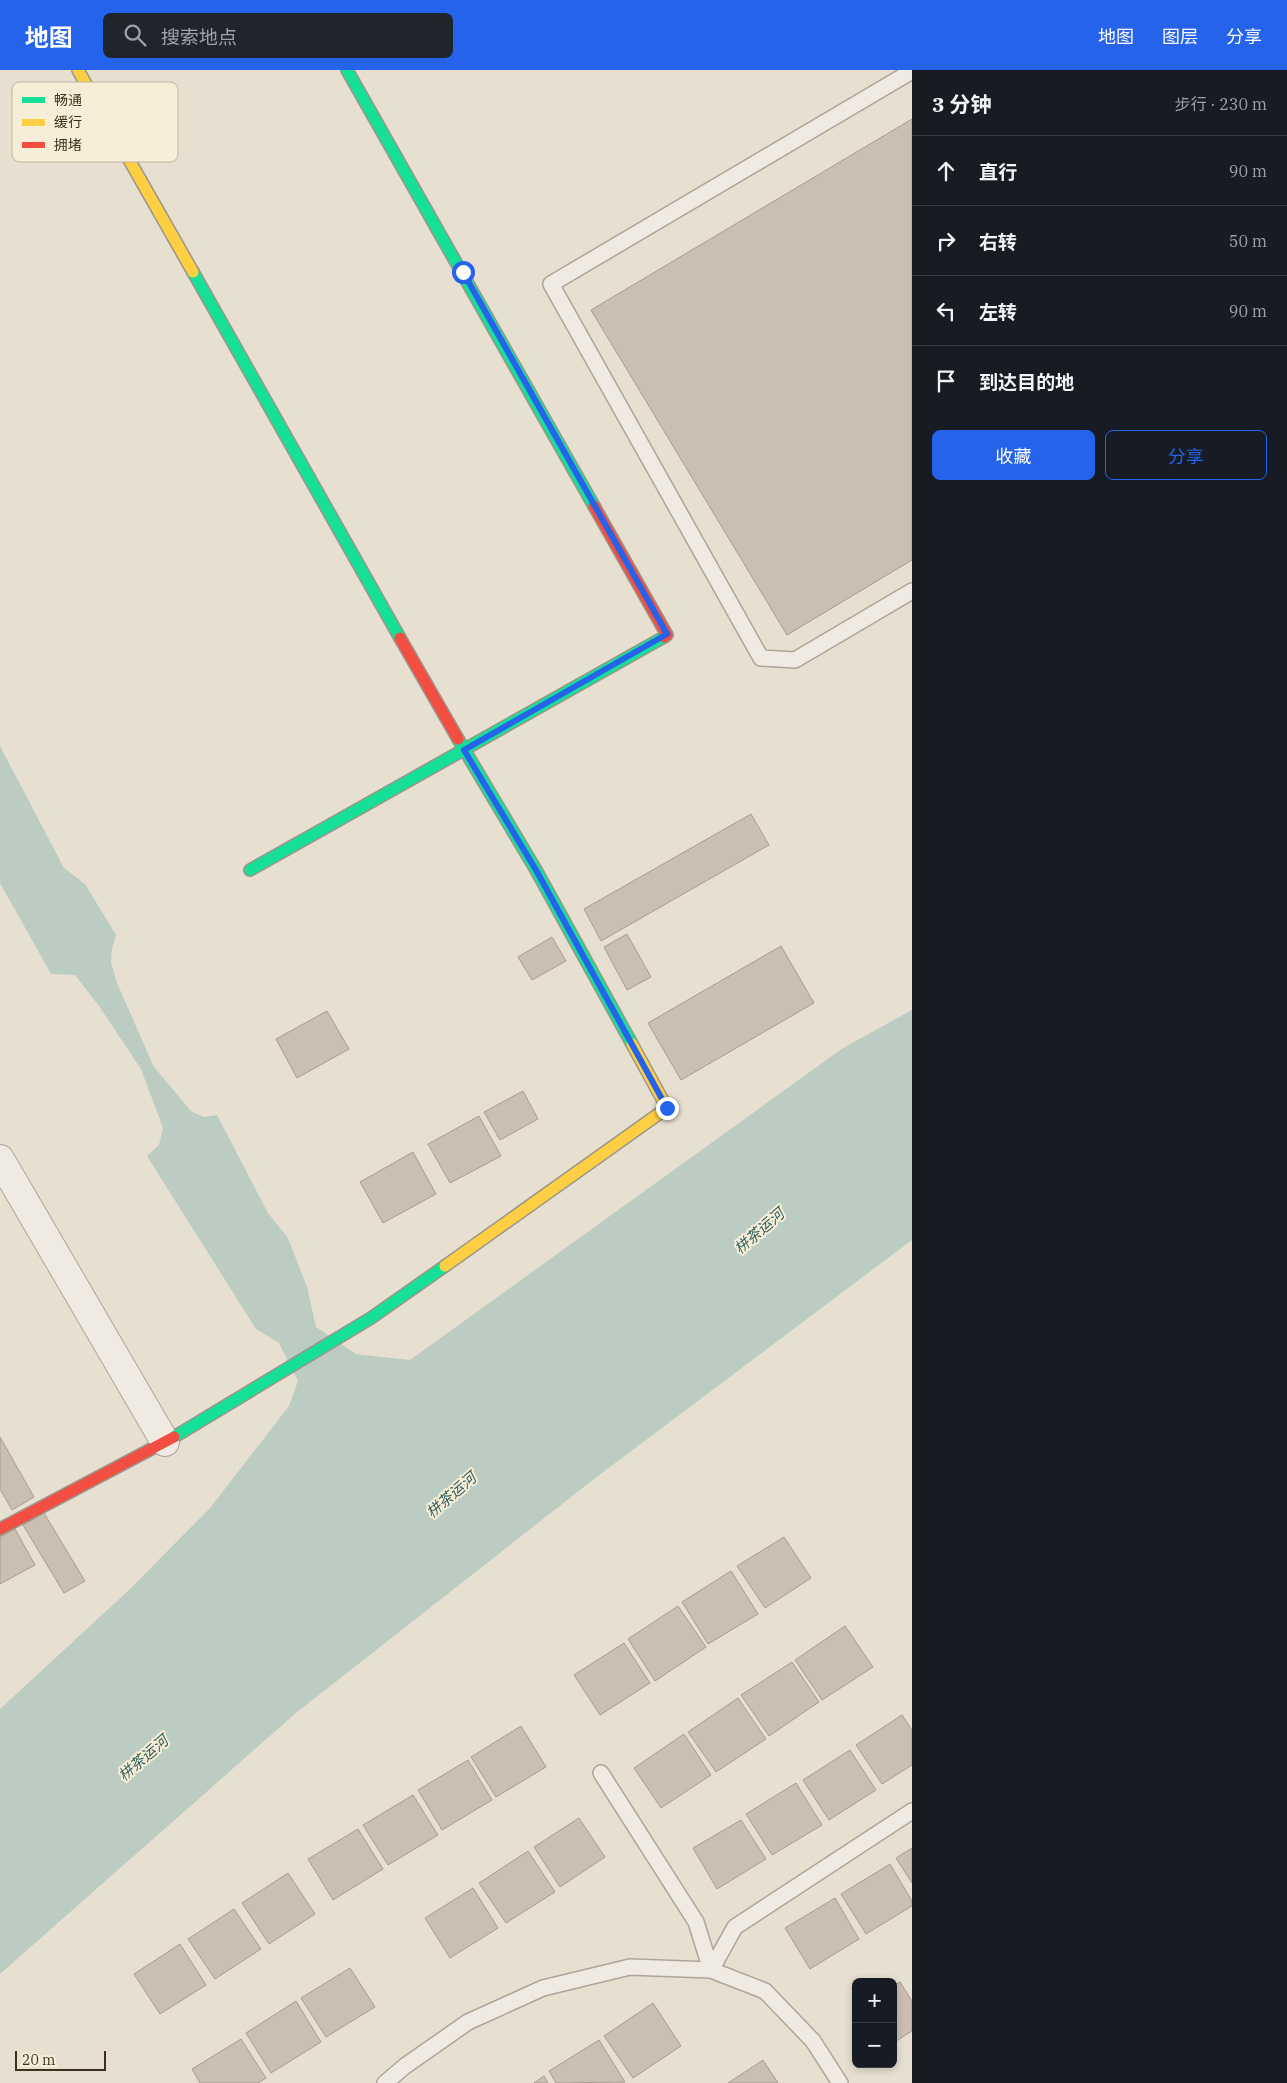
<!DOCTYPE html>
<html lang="zh">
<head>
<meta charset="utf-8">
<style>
  :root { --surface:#171b24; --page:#20242c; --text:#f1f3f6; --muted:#9ea1a6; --line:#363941; --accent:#2563eb }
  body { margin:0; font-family:"IBM Plex Serif","Noto Sans SC",serif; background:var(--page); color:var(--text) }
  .controls { position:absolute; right:15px; bottom:15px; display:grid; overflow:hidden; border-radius:8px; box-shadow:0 2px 8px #0003 }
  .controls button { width:45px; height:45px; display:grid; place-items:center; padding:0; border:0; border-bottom:1px solid var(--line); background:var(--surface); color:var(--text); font:25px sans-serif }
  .scale { position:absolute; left:15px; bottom:12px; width:91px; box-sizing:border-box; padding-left:5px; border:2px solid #3d2e20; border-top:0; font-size:14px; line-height:18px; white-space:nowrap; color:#3d2e20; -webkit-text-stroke:4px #f7eed8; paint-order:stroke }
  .stop { position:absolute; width:15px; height:15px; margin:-11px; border:4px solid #2563eb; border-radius:50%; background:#fff }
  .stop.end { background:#2563eb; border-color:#fff; box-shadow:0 1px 5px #0008 }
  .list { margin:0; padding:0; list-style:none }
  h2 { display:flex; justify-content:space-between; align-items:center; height:65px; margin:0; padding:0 20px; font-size:21px }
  h2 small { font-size:16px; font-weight:400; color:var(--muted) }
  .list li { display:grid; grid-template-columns:32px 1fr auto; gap:15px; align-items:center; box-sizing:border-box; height:70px; padding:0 20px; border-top:1px solid var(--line) }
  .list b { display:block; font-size:19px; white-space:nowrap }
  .list em { font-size:16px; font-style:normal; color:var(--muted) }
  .actions { display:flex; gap:10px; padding:15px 20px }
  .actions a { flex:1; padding:11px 0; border:1px solid var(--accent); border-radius:8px; text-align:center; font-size:18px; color:var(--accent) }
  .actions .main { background:var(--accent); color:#fff }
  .icon { flex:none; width:28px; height:28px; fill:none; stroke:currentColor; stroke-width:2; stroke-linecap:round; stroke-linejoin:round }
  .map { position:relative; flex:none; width:912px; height:2013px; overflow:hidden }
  header { display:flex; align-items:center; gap:30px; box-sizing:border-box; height:70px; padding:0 25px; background:var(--accent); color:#fff }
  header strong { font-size:24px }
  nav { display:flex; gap:28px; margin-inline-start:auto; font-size:18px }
  .search { width:350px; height:45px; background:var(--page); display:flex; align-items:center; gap:12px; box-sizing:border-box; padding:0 18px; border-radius:8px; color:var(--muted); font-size:19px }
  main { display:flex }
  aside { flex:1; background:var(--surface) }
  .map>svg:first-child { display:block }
  .water { fill:#bcccc2 }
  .building { fill:#cbbfb2; stroke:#a89c90 }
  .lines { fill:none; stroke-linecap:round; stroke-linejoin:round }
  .lane-casing { stroke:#ada599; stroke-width:18 }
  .street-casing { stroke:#ada599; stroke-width:30 }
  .fast-casing { stroke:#9c958a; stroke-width:14 }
  .slow-casing { stroke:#9c958a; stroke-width:14 }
  .jam-casing { stroke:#9c958a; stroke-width:14 }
  .lane { stroke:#efebe3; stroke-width:15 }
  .street { stroke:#efebe3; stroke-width:28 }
  .fast { stroke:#16e098; stroke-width:11 }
  .slow { stroke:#ffcf43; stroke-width:11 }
  .jam { stroke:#f24e42; stroke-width:11 }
  .route { stroke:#2563eb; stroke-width:6 }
  .labels { text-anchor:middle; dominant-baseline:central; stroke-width:4; stroke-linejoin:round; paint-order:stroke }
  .water-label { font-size:15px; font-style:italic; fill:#2f5d5a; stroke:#f7eed8 }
  .key { fill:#f7eed8; stroke:#bfb4a1; stroke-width:1 }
  .key-label { font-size:14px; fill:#3d2e20 }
</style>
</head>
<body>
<header>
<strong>地图</strong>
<div class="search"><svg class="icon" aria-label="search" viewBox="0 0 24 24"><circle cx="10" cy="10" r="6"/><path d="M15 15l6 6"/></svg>搜索地点</div>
<nav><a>地图</a><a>图层</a><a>分享</a></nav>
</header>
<main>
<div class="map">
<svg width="912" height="2013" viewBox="0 0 912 2013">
  <rect width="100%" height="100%" fill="#e7e0d1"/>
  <polygon class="water" points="0,676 64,798 85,814 116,865 112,878 111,892 117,913 154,997 192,1042 204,1047 217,1045 268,1143 288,1168 307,1217 316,1257 356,1284 410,1290 843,978 912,940 912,1170 594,1409 296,1643 0,1904 0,1639 129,1520 210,1438 289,1336 298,1311 279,1273 256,1259 147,1086 159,1075 163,1058 141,999 99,936 75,905 51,904 0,813"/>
  <g class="building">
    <polygon points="912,49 912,490 787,565 591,240"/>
    <polygon points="751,744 769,775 601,871 584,839"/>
    <polygon points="627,864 651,907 627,920 604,877"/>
    <polygon points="552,867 566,891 532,910 518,887"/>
    <polygon points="781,876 814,933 681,1010 648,953"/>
    <polygon points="327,941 349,979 297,1008 276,969"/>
    <polygon points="523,1021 538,1049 500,1070 484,1042"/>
    <polygon points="479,1046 501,1086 450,1113 428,1074"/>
    <polygon points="413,1082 436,1124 383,1153 360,1112"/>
    <polygon points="0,1367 34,1427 12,1440 0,1419"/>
    <polygon points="44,1443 85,1511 64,1523 23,1455"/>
    <polygon points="15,1459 35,1495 0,1514 0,1467"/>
    <polygon points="784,1467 811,1508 765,1538 737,1496"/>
    <polygon points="731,1501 758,1544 708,1574 682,1532"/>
    <polygon points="678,1536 706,1577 655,1611 628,1569"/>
    <polygon points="845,1556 873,1597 822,1630 795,1590"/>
    <polygon points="624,1573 650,1613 600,1645 574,1605"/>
    <polygon points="792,1592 819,1632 769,1666 741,1625"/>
    <polygon points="738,1628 766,1669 716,1702 688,1662"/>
    <polygon points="902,1645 912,1660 912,1695 882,1714 856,1675"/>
    <polygon points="521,1656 546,1697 496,1727 471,1687"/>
    <polygon points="684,1664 711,1705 661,1738 634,1698"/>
    <polygon points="850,1680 876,1720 829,1750 803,1710"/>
    <polygon points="468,1690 492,1730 442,1760 418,1720"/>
    <polygon points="796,1713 822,1755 772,1785 746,1744"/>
    <polygon points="413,1725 438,1765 388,1795 363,1755"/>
    <polygon points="579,1748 605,1787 560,1817 534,1777"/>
    <polygon points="741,1750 766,1789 717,1819 693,1778"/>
    <polygon points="358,1759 383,1799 333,1830 308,1789"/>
    <polygon points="912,1778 912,1813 896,1788"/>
    <polygon points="528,1781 555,1822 506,1853 479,1813"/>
    <polygon points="890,1794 912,1831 912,1836 866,1864 841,1824"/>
    <polygon points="288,1803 315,1844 269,1874 242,1833"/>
    <polygon points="473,1818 498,1858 450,1888 425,1848"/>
    <polygon points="835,1828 859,1869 810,1899 785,1858"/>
    <polygon points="234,1839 261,1879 215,1909 188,1869"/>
    <polygon points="180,1874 206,1915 160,1944 134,1904"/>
    <polygon points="350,1898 375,1937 326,1967 301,1928"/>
    <polygon points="900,1912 912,1931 912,1961 893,1973 893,1916"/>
    <polygon points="296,1931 321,1972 271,2003 246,1963"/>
    <polygon points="653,1933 681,1976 633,2008 604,1966"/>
    <polygon points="241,1969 266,2008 258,2013 200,2013 192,1999"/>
    <polygon points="599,1970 625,2012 556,2013 549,2001"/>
    <polygon points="763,1990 778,2013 728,2013"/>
    <polygon points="544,2006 548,2013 534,2013"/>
  </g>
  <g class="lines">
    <g class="lane-casing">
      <g id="lane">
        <polyline points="912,1 551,214 761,588 795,590 912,521"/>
        <polyline points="601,1703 696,1852 711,1900 735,1857 912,1741"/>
        <polyline points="385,2013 405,1996 468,1952 543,1918 630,1897 711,1900 765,1921 813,1971 840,2013"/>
      </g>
    </g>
    <g class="street-casing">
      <polyline id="street" points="0,1089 165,1372"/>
    </g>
    <g class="fast-casing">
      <g id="fast">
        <polyline points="347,0 594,436"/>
        <polyline points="193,202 400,568"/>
        <polyline points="458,669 536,800 632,974"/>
        <polyline points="250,800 664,567"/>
        <polyline points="174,1367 371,1248 445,1196"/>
      </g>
    </g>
    <g class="slow-casing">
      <g id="slow">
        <polyline points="78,0 193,202"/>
        <polyline points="445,1196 667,1038 632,974"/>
      </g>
    </g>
    <g class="jam-casing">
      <g id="jam">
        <polyline points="594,436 667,565 664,567"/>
        <polyline points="400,568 458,669"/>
        <polyline points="0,1459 174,1367"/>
      </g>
    </g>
    <use href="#lane" class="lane"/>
    <use href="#street" class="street"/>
    <use href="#fast" class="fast"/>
    <use href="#slow" class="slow"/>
    <use href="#jam" class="jam"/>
  </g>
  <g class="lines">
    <polyline class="route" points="463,202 667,564 464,680 536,800 667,1038"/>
  </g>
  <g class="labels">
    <g class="water-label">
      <text transform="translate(759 1161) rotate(-41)">栟茶运河</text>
      <text transform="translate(451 1425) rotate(-41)">栟茶运河</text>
      <text transform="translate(143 1688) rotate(-41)">栟茶运河</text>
    </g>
  </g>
  <rect x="12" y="12" width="166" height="80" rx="8" class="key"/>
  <rect x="22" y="27" width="23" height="6" fill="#16e098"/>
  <rect x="22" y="49" width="23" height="7" fill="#ffcf43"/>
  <rect x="22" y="72" width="23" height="6" fill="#f24e42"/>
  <g class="key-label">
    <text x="54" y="35">畅通</text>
    <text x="54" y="57">缓行</text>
    <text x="54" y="80">拥堵</text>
  </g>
</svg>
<div class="controls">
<button>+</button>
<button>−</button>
</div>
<div class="scale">20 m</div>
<div class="stop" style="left:463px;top:202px"></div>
<div class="stop end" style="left:667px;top:1038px"></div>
</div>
<aside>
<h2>3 分钟<small>步行 · 230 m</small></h2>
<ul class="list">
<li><svg class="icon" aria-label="ahead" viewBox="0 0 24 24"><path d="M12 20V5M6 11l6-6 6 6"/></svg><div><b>直行</b></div><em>90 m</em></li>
<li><svg class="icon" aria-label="right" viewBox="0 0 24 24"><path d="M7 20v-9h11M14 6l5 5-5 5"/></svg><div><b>右转</b></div><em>50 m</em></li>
<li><svg class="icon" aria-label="left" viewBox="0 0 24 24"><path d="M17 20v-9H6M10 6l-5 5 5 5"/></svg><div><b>左转</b></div><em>90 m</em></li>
<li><svg class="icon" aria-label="arrive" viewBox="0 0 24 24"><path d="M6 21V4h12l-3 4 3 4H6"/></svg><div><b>到达目的地</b></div></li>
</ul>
<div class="actions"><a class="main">收藏</a><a>分享</a></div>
</aside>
</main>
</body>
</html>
